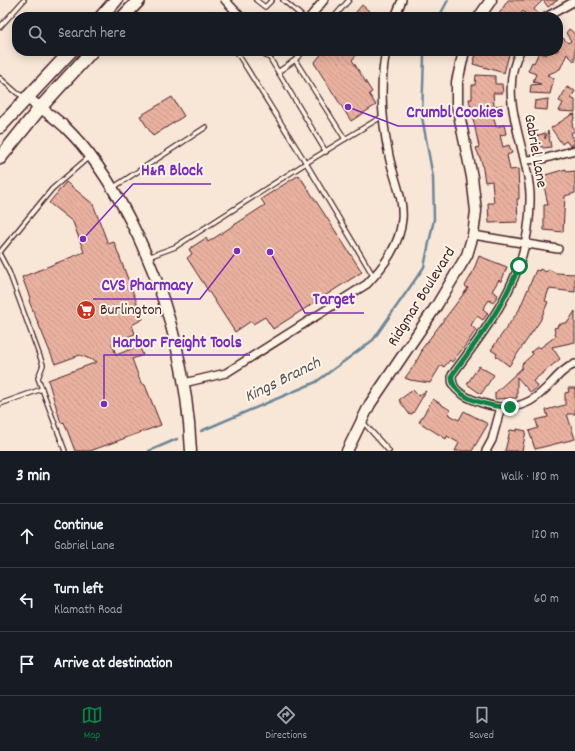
<!DOCTYPE html>
<html lang="en">
<head>
<meta charset="utf-8">
<style>
  :root { --surface:#171b24; --page:#20242c; --text:#f1f3f6; --muted:#9ea1a6; --line:#363941; --accent:#0b8043 }
  body { margin:0; font-family:Dekko,sans-serif; background:var(--page); color:var(--text) }
  .stop { position:absolute; width:12px; height:12px; margin:-9px; border:3px solid #0b8043; border-radius:50%; background:#fff }
  .stop.end { background:#0b8043; border-color:#fff; box-shadow:0 1px 4px #0008 }
  .list { margin:0; padding:0; list-style:none }
  h2 { display:flex; justify-content:space-between; align-items:center; height:52px; margin:0; padding:0 16px; font-size:17px }
  h2 small { font-size:13px; font-weight:400; color:var(--muted) }
  .list li { display:grid; grid-template-columns:26px 1fr auto; gap:12px; align-items:center; box-sizing:border-box; height:64px; padding:0 16px; border-top:1px solid var(--line) }
  .list b { display:block; font-size:15px; white-space:nowrap }
  .list p { margin:0; font-size:13px; white-space:nowrap; color:var(--muted) }
  .list em { font-size:13px; font-style:normal; color:var(--muted) }
  .icon { flex:none; width:22px; height:22px; fill:none; stroke:currentColor; stroke-width:2; stroke-linecap:round; stroke-linejoin:round }
  .map { position:relative; flex:none; width:575px; height:451px; overflow:hidden }
  .search { position:absolute; background:var(--surface); box-shadow:0 2px 10px #0003; left:12px; right:12px; top:12px; height:44px; display:flex; align-items:center; gap:10px; box-sizing:border-box; padding:0 14px; border-radius:16px; color:var(--muted); font-size:15px }
  .sheet { height:244px; background:var(--surface) }
  nav { display:flex; justify-content:space-around; align-items:center; box-sizing:border-box; height:56px; border-top:1px solid var(--line); background:var(--surface); font-size:11px; color:var(--muted) }
  nav a { display:grid; justify-items:center; gap:2px }
  nav .on { color:var(--accent) }
  .map>svg:first-child { display:block }
  .lines { fill:none; stroke-linecap:round; stroke-linejoin:round }
  .stream { stroke:#6c8799; stroke-width:2.5 }
  .building { fill:url(#building-back-hatch); stroke:#4a1f2b }
  .lane-casing { stroke:#4a1f2b; stroke-width:6 }
  .street-casing { stroke:#4a1f2b; stroke-width:10 }
  .secondary-casing { stroke:#4a1f2b; stroke-width:13 }
  .primary-casing { stroke:#4a1f2b; stroke-width:15 }
  .lane { stroke:#fcf5e5; stroke-width:3.5 }
  .street { stroke:#fcf5e5; stroke-width:7 }
  .secondary { stroke:#fcf5e5; stroke-width:10 }
  .primary { stroke:#fcf5e5; stroke-width:12 }
  .route { stroke:#0b8043; stroke-width:5 }
  .labels { text-anchor:middle; dominant-baseline:central; stroke-width:4; stroke-linejoin:round; paint-order:stroke }
  .street-label { font-size:16px; fill:#4a1f2b; stroke:#fcf5e5 }
  .poi-label { font-size:16px; fill:#4a1f2b; stroke:#fcf5e5; text-anchor:start }
  .water-label { font-size:17px; font-style:italic; fill:#5b5362; stroke:#fcf5e5 }
  .leader { fill:none; stroke:#7b2cbf; stroke-width:1.5 }
  .callout-dot { fill:#7b2cbf; stroke:#fcf5e5; stroke-width:1.5 }
  .callout-label { font-size:17px; text-anchor:middle; font-weight:bold; fill:#7b2cbf; stroke:#fcf5e5; stroke-width:4; stroke-linejoin:round; paint-order:stroke }
</style>
</head>
<body>
<div class="map">
<svg width="575" height="451" viewBox="0 0 575 451">
  <defs>
    <pattern id="building-back-hatch" width="6" height="6" patternUnits="userSpaceOnUse"><rect width="6" height="6" fill="#e9b19f"/><path d="M-1 5l2 2M0 0l6 6M5-1l2 2" fill="none" stroke="#c99889"/></pattern>
  </defs>
  <rect width="100%" height="100%" fill="#f8e7d7"/>
  <filter id="ink" filterUnits="userSpaceOnUse"><feTurbulence type="fractalNoise" baseFrequency=".025" numOctaves="2"/><feDisplacementMap in="SourceGraphic" scale="8" xChannelSelector="R" yChannelSelector="G"/><feConvolveMatrix kernelMatrix="1 2 1 2 8 2 1 2 1" color-interpolation-filters="sRGB"/></filter>
  <g filter="url(#ink)">
    <g class="lines">
      <g class="stream">
        <polyline points="439,17 448,0"/>
        <polyline points="201,431 316,382 373,340 424,267 434,219 433,177 422,117 424,56 426,51"/>
        <polyline points="149,451 177,439"/>
      </g>
    </g>
    <g class="building">
      <polygon points="508,0 558,0 548,7 543,0 534,9 538,14 534,17 529,17 523,11 519,17 497,17"/>
      <polygon points="362,5 376,17 352,17"/>
      <polygon points="569,29 575,34 575,62 567,54 560,69 547,75 554,78 550,94 530,93 531,85 541,84 533,82 536,74 528,71 532,62 534,63 539,52 546,55 548,51 558,51 558,43 563,38 568,43 571,41 566,33"/>
      <polygon points="324,51 360,51 352,60 372,92 369,94 376,105 351,121 314,63"/>
      <polygon points="477,51 510,51 504,73 473,64"/>
      <polygon points="476,75 495,76 495,84 502,84 503,93 493,93 494,106 502,105 503,114 493,115 496,127 504,125 506,134 500,135 503,147 509,145 512,153 507,155 510,170 518,169 519,191 519,199 517,199 518,222 489,223 488,203 494,203 492,181 485,182 482,163 476,148 479,147 469,99 472,99 472,85 475,85"/>
      <polygon points="567,87 575,91 571,98 575,100 575,112 559,111 563,103 559,101"/>
      <polygon points="172,97 184,116 153,136 140,116"/>
      <polygon points="548,99 547,110 534,109 535,101"/>
      <polygon points="575,114 572,125 575,131 571,133 575,143 570,146 566,141 562,144 551,128 571,115"/>
      <polygon points="548,131 551,147 544,148 534,143 533,137 545,133 545,139"/>
      <polygon points="566,169 566,172 575,171 575,193 565,196 563,232 544,230 544,205 548,205 542,176"/>
      <polygon points="299,175 362,272 273,329 265,317 253,324 251,321 235,332 187,258 192,254 189,249 206,238 208,242 265,205 261,199"/>
      <polygon points="66,182 93,204 108,244 114,242 143,319 132,325 135,334 112,343 116,355 139,346 143,355 132,359 141,383 145,385 161,425 90,451 75,451 64,422 61,423 48,380 97,362 80,355 55,364 29,301 30,298 22,277 84,252 73,222 49,203"/>
      <polygon points="479,256 507,267 501,282 499,280 492,291 498,295 493,303 489,300 483,309 488,313 483,320 477,316 471,325 476,330 465,346 452,362 450,360 444,367 441,365 430,383 410,380 405,378 413,367 422,351 421,350 468,288 465,286 472,274"/>
      <polygon points="540,269 546,272 548,269 556,273 575,274 575,292 549,289 545,301 548,302 540,321 509,366 496,356 497,354 491,350 519,310 536,270 539,271"/>
      <polygon points="575,311 575,342 552,347 560,359 533,381 538,387 532,392 530,392 517,377 517,398 495,399 495,393 522,368 522,364 533,354 531,352 538,346 540,348 556,336 554,328 558,327 557,325 568,322"/>
      <polygon points="479,366 494,375 481,394 467,384"/>
      <polygon points="568,388 575,388 575,414 567,414 575,439 535,449 529,431 538,428 536,420 548,417 546,410 565,405 565,393 569,392"/>
      <polygon points="413,390 418,396 426,391 413,413 410,415 399,400"/>
      <polygon points="433,399 450,410 448,414 459,420 464,411 488,424 472,451 455,451 459,443 447,436 446,439 419,422"/>
      <polygon points="517,429 526,431 522,451 505,451 510,430 517,431"/>
    </g>
    <g class="lines">
      <g class="lane-casing">
        <g id="lane">
          <polyline points="256,0 265,7 272,0"/>
          <polyline points="283,0 303,17"/>
          <polyline points="213,14 215,17"/>
          <polyline points="334,17 349,0"/>
          <polyline points="0,27 24,0"/>
          <polyline points="236,51 306,163 345,139 295,60 304,51"/>
          <polyline points="268,55 326,152"/>
          <polyline points="278,72 295,60"/>
          <polyline points="0,78 17,93 24,97"/>
          <polyline points="345,139 383,116"/>
          <polyline points="114,187 206,127"/>
          <polyline points="0,252 52,189 89,157"/>
          <polyline points="0,255 9,272 43,365 38,378 42,389"/>
          <polyline points="148,257 175,247 306,163 374,277"/>
          <polyline points="0,404 42,389 65,451"/>
          <polyline points="363,422 389,451"/>
        </g>
      </g>
      <g class="street-casing">
        <g id="street">
          <polyline points="225,0 241,17"/>
          <polyline points="310,17 324,0"/>
          <polyline points="395,17 402,0"/>
          <polyline points="546,17 575,1"/>
          <polyline points="265,51 268,55 274,51"/>
          <path d="M520,51C496,96 528,148 530,194C532,270 495,317 452,375C452,380 452,385 456,389C466,400 496,409 510,407C517,407 524,404 530,401C548,392 557,371 575,364"/>
          <polyline points="525,160 543,159 575,150"/>
          <polyline points="473,235 558,249"/>
          <path d="M184,383L226,373L367,284C384,266 400,245 402,219C404,198 393,176 389,156C382,122 379,86 386,51"/>
          <polyline points="486,451 492,440 501,407"/>
        </g>
      </g>
      <g class="secondary-casing">
        <g id="secondary">
          <polyline points="479,17 491,0"/>
          <path d="M26,97C39,107 53,116 65,127C92,153 112,185 129,218C167,292 187,369 191,451"/>
          <polyline points="347,451 370,404 437,305 467,255 473,235 476,211 472,177 457,105 457,82 464,51"/>
        </g>
      </g>
      <g class="primary-casing">
        <g id="primary">
          <polyline points="101,17 116,0"/>
          <polyline points="123,17 139,0"/>
          <polyline points="0,127 71,51"/>
          <polyline points="0,158 40,108 92,51"/>
        </g>
      </g>
      <use href="#lane" class="lane"/>
      <use href="#street" class="street"/>
      <use href="#secondary" class="secondary"/>
      <use href="#primary" class="primary"/>
    </g>
  </g>
  <g class="lines" filter="url(#ink)">
    <path class="route" d="M510,407C492,407 450,399 452,375C478,340 503,307 519,266"/>
  </g>
  <defs>
    <g id="supermarket-disc" transform="scale(1)"><circle r="9.5" fill="#c8321e" stroke="#fcf5e5"/><path d="M-6-5.5h2.5l.6 2H6L4.5 2H-2.5L-4.4-4H-6ZM-1.5 3.2a1.3 1.3 0 1 0 .1 0ZM3 3.2a1.3 1.3 0 1 0 .1 0Z" fill="#fff"/></g>
  </defs>
  <g fill-rule="evenodd">
    <use href="#supermarket-disc" x="86" y="310"/>
  </g>
  <g class="labels">
    <g class="street-label">
      <text transform="translate(535 151) rotate(80)">Gabriel Lane</text>
      <text transform="translate(422 297) rotate(-58)">Ridgmar Boulevard</text>
    </g>
    <g class="poi-label">
      <text x="100" y="310">Burlington</text>
    </g>
    <g class="water-label">
      <text transform="translate(283 381) rotate(-26)">Kings Branch</text>
    </g>
  </g>
  <path class="leader" d="M348 107L398 126H511M83 239L133 184H211M237 251L200 299H93M270 252L305 313H364M104 404L104 355H250"/>
  <g class="callout-dot">
    <circle cx="348" cy="107" r="4"/>
    <circle cx="83" cy="239" r="4"/>
    <circle cx="237" cy="251" r="4"/>
    <circle cx="270" cy="252" r="4"/>
    <circle cx="104" cy="404" r="4"/>
  </g>
  <g class="callout-label">
    <text x="455" y="117">Crumbl Cookies</text>
    <text x="172" y="175">H&amp;R Block</text>
    <text x="147" y="290">CVS Pharmacy</text>
    <text x="334" y="304">Target</text>
    <text x="177" y="347">Harbor Freight Tools</text>
  </g>
</svg>
<div class="stop" style="left:519px;top:266px"></div>
<div class="stop end" style="left:510px;top:407px"></div>
<div class="search"><svg class="icon" aria-label="search" viewBox="0 0 24 24"><circle cx="10" cy="10" r="6"/><path d="M15 15l6 6"/></svg>Search here</div>
</div>
<section class="sheet">
<h2>3 min<small>Walk · 180 m</small></h2>
<ul class="list">
<li><svg class="icon" aria-label="ahead" viewBox="0 0 24 24"><path d="M12 20V5M6 11l6-6 6 6"/></svg><div><b>Continue</b><p>Gabriel Lane</p></div><em>120 m</em></li>
<li><svg class="icon" aria-label="left" viewBox="0 0 24 24"><path d="M17 20v-9H6M10 6l-5 5 5 5"/></svg><div><b>Turn left</b><p>Klamath Road</p></div><em>60 m</em></li>
<li><svg class="icon" aria-label="arrive" viewBox="0 0 24 24"><path d="M6 21V4h12l-3 4 3 4H6"/></svg><div><b>Arrive at destination</b></div></li>
</ul>
</section>
<nav>
<a class="on"><svg class="icon" aria-label="map" viewBox="0 0 24 24"><path d="M3 6l6-2 6 2 6-2v14l-6 2-6-2-6 2zM9 4v14M15 6v14"/></svg>Map</a>
<a><svg class="icon" aria-label="directions" viewBox="0 0 24 24"><path d="M12 3l9 9-9 9-9-9zM9 14v-3h6M13 9l2 2-2 2"/></svg>Directions</a>
<a><svg class="icon" aria-label="saved" viewBox="0 0 24 24"><path d="M7 4h10v16l-5-4-5 4z"/></svg>Saved</a>
</nav>
</body>
</html>
